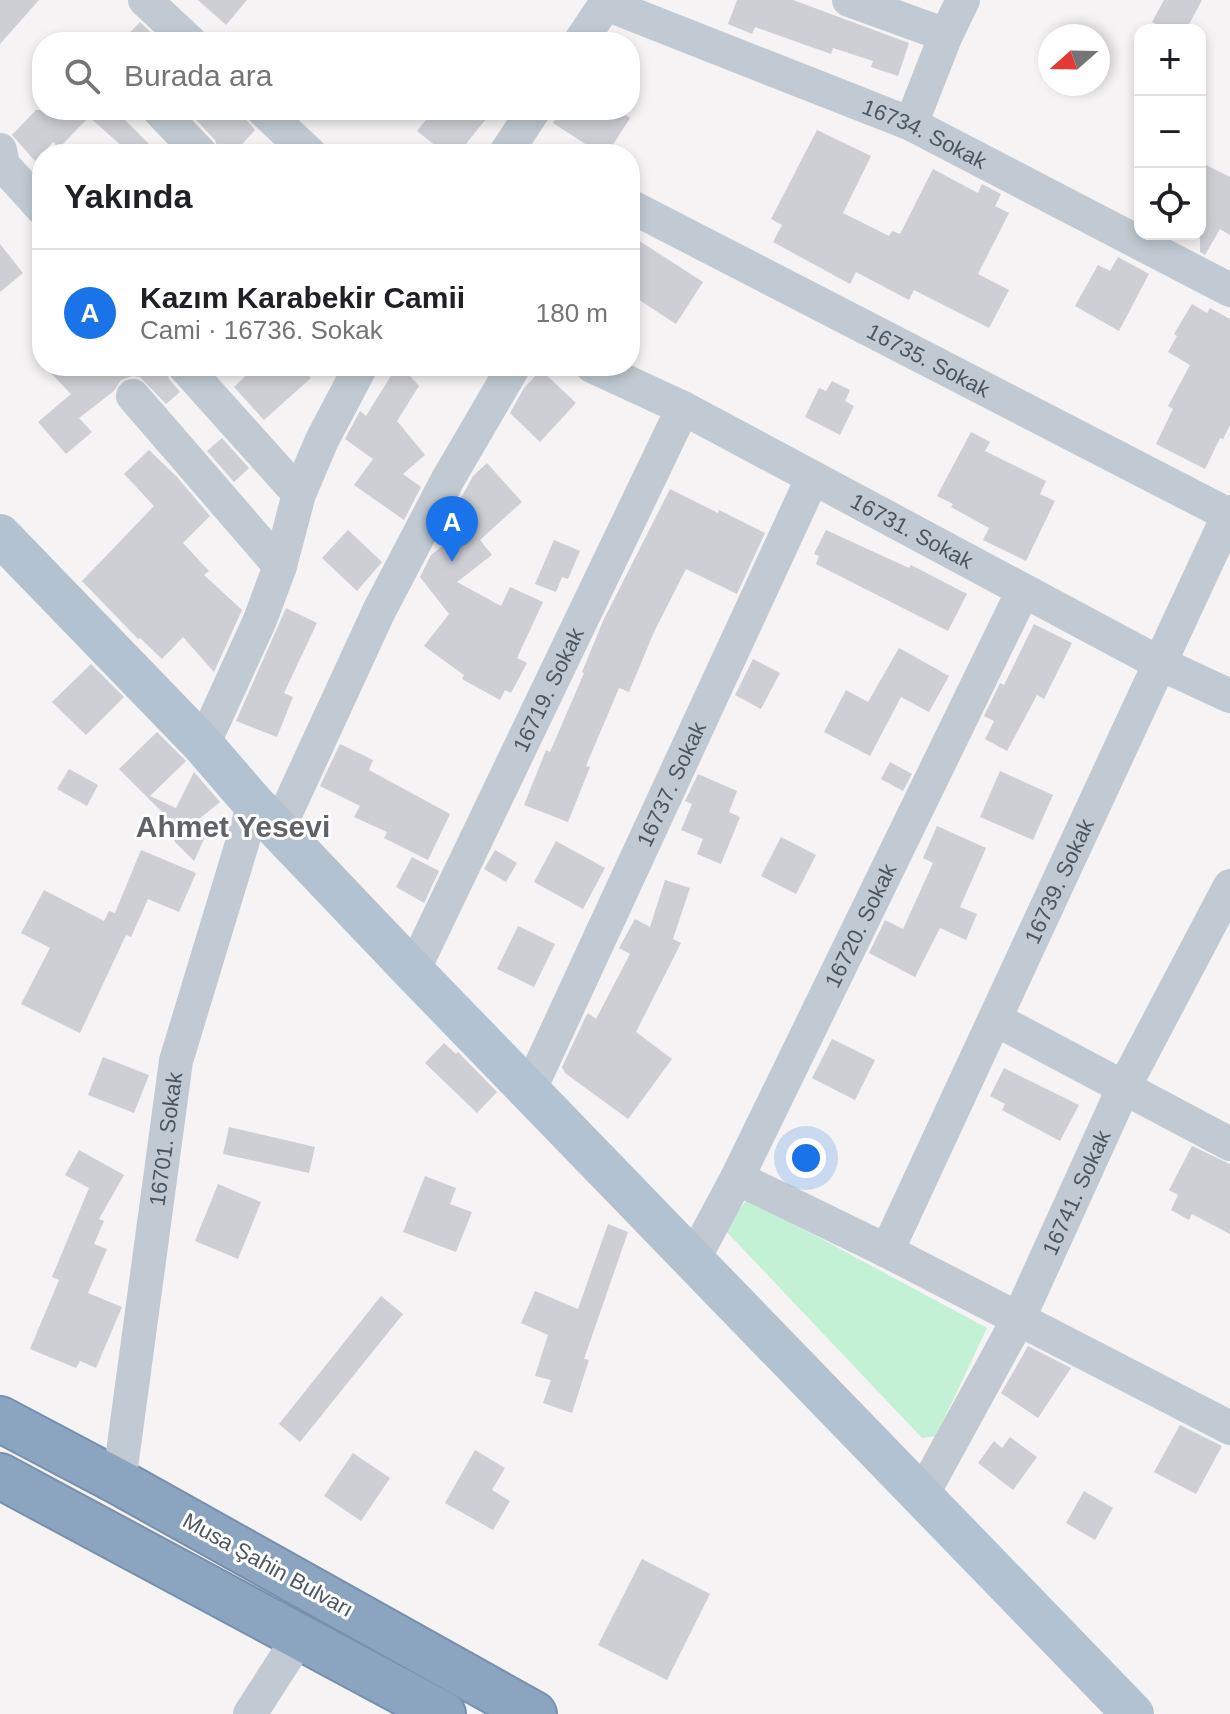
<!DOCTYPE html>
<html lang="tr">
<head>
<meta charset="utf-8">
<style>
  :root { --surface:#fff; --page:#f6f6f6; --text:#202124; --muted:#757577; --line:#e0e0e0; --accent:#1a73e8 }
  body { margin:0; font-family:Helvetica,sans-serif; background:var(--page); color:var(--text) }
  .controls { position:absolute; right:24px; top:24px; display:grid; overflow:hidden; border-radius:16px; box-shadow:0 4px 12px #0003 }
  .controls button { width:72px; height:72px; display:grid; place-items:center; padding:0; border:0; border-bottom:2px solid var(--line); background:var(--surface); color:var(--text); font:40px sans-serif }
  .compass { position:absolute; left:1038px; top:24px; width:72px; height:72px; border-radius:50%; background:var(--surface); box-shadow:0 4px 12px #0003; rotate:250deg }
  .you { position:absolute; left:806px; top:1158px; width:28px; height:28px; margin:-20px; border:6px solid #fff; border-radius:50%; background:#1a73e8; box-shadow:0 0 0 12px #1a73e833 }
  .badge { display:grid; place-items:center; width:52px; height:52px; border-radius:50%; background:var(--accent); color:#fff; font-size:26px; font-weight:700 }
  .pin { position:absolute; translate:-50% -66px; filter:drop-shadow(0 2px 4px #0008) }
  .pin::after { content:''; position:absolute; top:42px; width:28px; height:24px; background:inherit; clip-path:polygon(0 0,100% 0,50% 100%) }
  .list { margin:0; padding:0; list-style:none }
  h2 { display:flex; justify-content:space-between; align-items:center; height:104px; margin:0; padding:0 32px; font-size:34px }
  h2 small { font-size:26px; font-weight:400; color:var(--muted) }
  .list li { display:grid; grid-template-columns:52px 1fr auto; gap:24px; align-items:center; box-sizing:border-box; height:128px; padding:0 32px; border-top:2px solid var(--line) }
  .list b { display:block; font-size:30px; white-space:nowrap }
  .list p { margin:0; font-size:26px; white-space:nowrap; color:var(--muted) }
  .list em { font-size:26px; font-style:normal; color:var(--muted) }
  .icon { flex:none; width:44px; height:44px; fill:none; stroke:currentColor; stroke-width:2; stroke-linecap:round; stroke-linejoin:round }
  .map { position:relative; flex:none; width:1230px; height:1714px; overflow:hidden }
  .search { position:absolute; background:var(--surface); box-shadow:0 4px 12px #0003; left:32px; top:32px; width:608px; height:88px; display:flex; align-items:center; gap:20px; box-sizing:border-box; padding:0 28px; border-radius:32px; color:var(--muted); font-size:30px }
  .panel { position:absolute; background:var(--surface); box-shadow:0 4px 12px #0003; left:32px; top:144px; width:608px; height:232px; border-radius:32px }
  .map>svg:first-child { display:block }
  .green { fill:#c3f1d5 }
  .building { fill:#cdcfd5 }
  .lines { fill:none; stroke-linecap:round; stroke-linejoin:round }
  .highway-casing { stroke:#7690ad; stroke-width:48 }
  .minor { stroke:#c1cad2; stroke-width:34 }
  .major { stroke:#b3c2d1; stroke-width:42 }
  .highway { stroke:#8ba5c1; stroke-width:44 }
  .labels { text-anchor:middle; dominant-baseline:central; stroke-width:6; stroke-linejoin:round; paint-order:stroke }
  .street-label { font-size:22px; fill:#4a5661; stroke:#fff }
  .district-label { font-size:30px; font-weight:bold; fill:#5f6368; stroke:#fff }
</style>
</head>
<body>
<div class="map">
<svg width="1230" height="1714" viewBox="0 0 1230 1714">
  <rect width="100%" height="100%" fill="#f5f3f3"/>
  <polygon class="green" points="747,1199 987,1328 936,1436 922,1438 725,1230"/>
  <g class="building">
    <polygon points="0,0 39,0 0,44"/>
    <polygon points="198,0 247,0 226,25"/>
    <polygon points="737,0 793,0 909,43 898,76 871,67 873,61 833,48 831,54 755,27 752,34 728,24"/>
    <polygon points="1164,0 1202,0 1186,30 1166,30 1152,22"/>
    <polygon points="140,22 161,42 121,42"/>
    <polygon points="36,110 115,110 159,154 131,154 89,117 59,148 53,142 35,161 12,135"/>
    <polygon points="187,110 244,110 244,117 255,130 233,154 220,154 215,140"/>
    <polygon points="434,110 493,110 458,154 446,154 417,131"/>
    <polygon points="561,110 618,110 630,118 607,154 601,154 553,123"/>
    <polygon points="817,130 871,156 843,213 889,236 892,231 900,234 933,169 978,193 982,184 1001,194 995,206 1009,213 978,274 1009,290 989,328 914,290 909,300 856,272 850,284 773,242 782,225 771,219"/>
    <polygon points="1200,162 1230,177 1230,235 1220,229 1205,255 1200,252"/>
    <polygon points="630,235 703,282 676,324 630,294"/>
    <polygon points="0,244 23,273 0,292"/>
    <polygon points="1118,257 1149,274 1119,331 1075,306 1098,265 1110,271"/>
    <polygon points="1192,304 1207,313 1210,308 1230,319 1230,425 1223,439 1220,438 1205,469 1156,444 1173,409 1168,406 1190,365 1168,352 1177,336 1174,334"/>
    <polygon points="44,366 165,366 169,379 180,392 166,404 140,377 132,376 121,380 114,391 79,418 92,432 66,454 38,422 71,394"/>
    <polygon points="256,366 300,366 311,378 264,420 234,387"/>
    <polygon points="397,366 401,366 419,386 397,421 425,455 403,474 421,487 404,520 354,485 373,459 345,439 360,411 366,416"/>
    <polygon points="541,370 576,403 540,442 510,413 524,388"/>
    <polygon points="832,381 850,390 845,401 854,406 840,435 805,417 819,388 826,391"/>
    <polygon points="971,432 990,442 985,451 1046,481 1040,494 1055,501 1026,561 983,540 989,528 951,507 953,504 937,496"/>
    <polygon points="222,438 249,468 234,482 207,451"/>
    <polygon points="149,450 177,477 210,516 183,543 209,571 204,575 242,610 214,672 183,637 162,659 140,638 138,639 82,581 154,506 124,474"/>
    <polygon points="487,463 522,502 480,540 492,555 457,582 501,606 510,587 543,602 517,658 527,663 511,693 505,690 500,700 462,679 464,675 424,646 449,614 420,577 431,555 477,519 460,500 473,476"/>
    <polygon points="670,489 718,513 719,510 765,533 737,594 686,569 654,632 629,692 619,688 586,766 590,767 568,822 524,805 546,750 550,752 584,673 582,672 603,621"/>
    <polygon points="348,530 382,562 357,591 322,558"/>
    <polygon points="826,530 909,568 911,565 967,594 948,631 816,564 819,556 814,554"/>
    <polygon points="554,540 580,551 568,579 562,577 556,592 535,584"/>
    <polygon points="286,608 317,623 284,693 293,697 277,737 236,721"/>
    <polygon points="1034,624 1072,643 1044,699 1037,695 1007,751 985,739 994,721 984,716 1000,683 1004,685"/>
    <polygon points="899,648 949,676 929,712 901,697 870,756 824,732 846,690 868,702"/>
    <polygon points="753,659 780,673 761,709 735,695"/>
    <polygon points="91,664 124,697 86,735 52,702"/>
    <polygon points="157,732 186,761 150,796 176,808 194,772 220,802 199,819 211,824 194,861 174,841 181,831 119,769"/>
    <polygon points="340,744 373,760 369,770 450,814 428,860 384,838 387,832 354,817 360,806 320,786"/>
    <polygon points="890,762 912,774 903,791 881,779"/>
    <polygon points="69,769 98,785 87,806 57,789"/>
    <polygon points="1000,771 1053,795 1033,840 980,817"/>
    <polygon points="698,774 737,791 729,812 740,817 721,864 697,854 703,839 681,830 692,804 685,801"/>
    <polygon points="937,826 986,848 960,907 977,914 966,940 940,928 915,977 869,953 885,920 903,929 933,863 923,858"/>
    <polygon points="781,837 816,855 796,894 761,876"/>
    <polygon points="556,841 605,868 583,909 534,882"/>
    <polygon points="141,850 196,873 179,912 148,899 131,937 126,935 80,1033 21,1004 50,948 21,933 44,890 104,921 109,911 115,913"/>
    <polygon points="495,850 517,863 506,882 484,869"/>
    <polygon points="412,857 439,871 424,903 396,887"/>
    <polygon points="665,880 690,888 673,939 681,943 636,1032 672,1059 628,1119 565,1073 562,1067 586,1016 588,1013 596,1019 630,954 619,948 635,919 650,927"/>
    <polygon points="518,926 555,944 534,987 497,969"/>
    <polygon points="832,1039 875,1060 855,1100 812,1078"/>
    <polygon points="444,1043 456,1054 458,1052 497,1092 477,1113 425,1063"/>
    <polygon points="103,1057 149,1075 134,1113 88,1095"/>
    <polygon points="1004,1068 1079,1105 1060,1141 1002,1110 1005,1104 990,1096"/>
    <polygon points="229,1127 315,1147 309,1173 223,1154"/>
    <polygon points="1192,1146 1230,1164 1230,1234 1192,1214 1189,1220 1171,1210 1178,1195 1169,1190"/>
    <polygon points="79,1150 124,1175 99,1219 104,1221 94,1244 107,1249 88,1293 122,1307 96,1368 80,1361 76,1368 30,1349 59,1280 52,1277 89,1188 65,1175"/>
    <polygon points="425,1176 456,1188 450,1204 472,1212 456,1252 403,1232"/>
    <polygon points="218,1184 261,1202 238,1259 195,1241"/>
    <polygon points="608,1224 628,1232 584,1359 589,1360 572,1413 543,1403 551,1380 535,1376 548,1335 521,1323 535,1291 578,1309"/>
    <polygon points="381,1296 403,1314 300,1442 279,1424"/>
    <polygon points="1028,1346 1071,1368 1038,1418 1001,1393"/>
    <polygon points="1180,1425 1222,1446 1196,1494 1154,1472"/>
    <polygon points="1010,1437 1037,1457 1013,1490 978,1463 994,1441 1002,1448"/>
    <polygon points="475,1450 505,1468 492,1490 510,1501 493,1530 445,1503"/>
    <polygon points="353,1453 390,1478 361,1521 324,1496"/>
    <polygon points="1084,1491 1113,1508 1095,1540 1066,1523"/>
    <polygon points="642,1559 710,1594 667,1680 598,1645"/>
  </g>
  <g class="lines">
    <g class="highway-casing">
      <g id="highway">
        <polyline points="0,1419 119,1482 534,1714"/>
        <polyline points="0,1476 443,1714"/>
      </g>
    </g>
    <g class="minor">
      <polyline points="145,0 190,42"/>
      <polyline points="849,0 946,35"/>
      <path id="s1" d="M606,4L911,124L1230,290"/>
      <polyline points="580,42 608,0"/>
      <polyline points="159,110 201,154"/>
      <polyline points="263,110 310,154"/>
      <polyline points="911,124 946,35 963,0"/>
      <polyline points="0,150 3,165 42,208"/>
      <polyline points="505,154 534,110"/>
      <path id="s2" d="M630,206L1229,515"/>
      <polyline points="184,366 299,494"/>
      <path id="s3" d="M592,366L683,408L1161,664L1230,696"/>
      <polyline points="133,396 280,566"/>
      <polyline points="203,745 260,620 280,566 299,494 322,440 361,366"/>
      <polyline points="278,830 379,611 448,479 514,366"/>
      <path id="s4" d="M413,971L683,408"/>
      <polyline points="995,1019 1230,1144"/>
      <path id="s5" d="M530,1089L812,479"/>
      <polyline points="737,1178 887,1251 1230,1428"/>
      <path id="s6" d="M887,1251L1230,512"/>
      <path id="s7" d="M693,1260L737,1178L1023,591"/>
      <path id="s8" d="M119,1482L176,1061L254,804"/>
      <path id="s9" d="M921,1497L1018,1320L1123,1089L1230,886"/>
      <polyline points="250,1714 300,1636"/>
    </g>
    <polyline class="major" points="0,535 203,745 254,804 413,971 1133,1714"/>
    <use href="#highway" class="highway"/>
  </g>
  <g class="labels">
    <g class="street-label">
      <text stroke="none"><textPath href="#s1" startOffset="344">16734. Sokak</textPath></text>
      <text stroke="none"><textPath href="#s2" startOffset="336">16735. Sokak</textPath></text>
      <text stroke="none"><textPath href="#s3" startOffset="360">16731. Sokak</textPath></text>
      <text stroke="none"><textPath href="#s4" startOffset="312">16719. Sokak</textPath></text>
      <text stroke="none"><textPath href="#s5" startOffset="336">16737. Sokak</textPath></text>
      <text stroke="none"><textPath href="#s6" startOffset="408">16739. Sokak</textPath></text>
      <text stroke="none"><textPath href="#s7" startOffset="374">16720. Sokak</textPath></text>
      <text stroke="none"><textPath href="#s8" startOffset="346">16701. Sokak</textPath></text>
      <text stroke="none"><textPath href="#s9" startOffset="342">16741. Sokak</textPath></text>
      <text transform="translate(268 1565) rotate(29)">Musa Şahin Bulvarı</text>
    </g>
    <g class="district-label">
      <text x="233" y="826">Ahmet Yesevi</text>
    </g>
  </g>
</svg>
<div class="controls">
<button>+</button>
<button>−</button>
<button><svg class="icon" aria-label="locate" viewBox="0 0 24 24"><circle cx="12" cy="12" r="6"/><path d="M12 2v4M12 18v4M2 12h4M18 12h4"/></svg></button>
</div>
<svg class="compass" viewBox="-18 -18 36 36"><path d="M0-13l5 13h-10z" fill="#e53935"/><path d="M0 13l5-13h-10z" fill="#757577"/></svg>
<div class="you"></div>
<div class="pin badge" style="left:452px;top:562px">A</div>
<div class="search"><svg class="icon" aria-label="search" viewBox="0 0 24 24"><circle cx="10" cy="10" r="6"/><path d="M15 15l6 6"/></svg>Burada ara</div>
<section class="panel">
<h2>Yakında<small></small></h2>
<ul class="list">
<li><span class="badge">A</span><div><b>Kazım Karabekir Camii</b><p>Cami · 16736. Sokak</p></div><em>180 m</em></li>
</ul>
</section>
</div>
</body>
</html>
